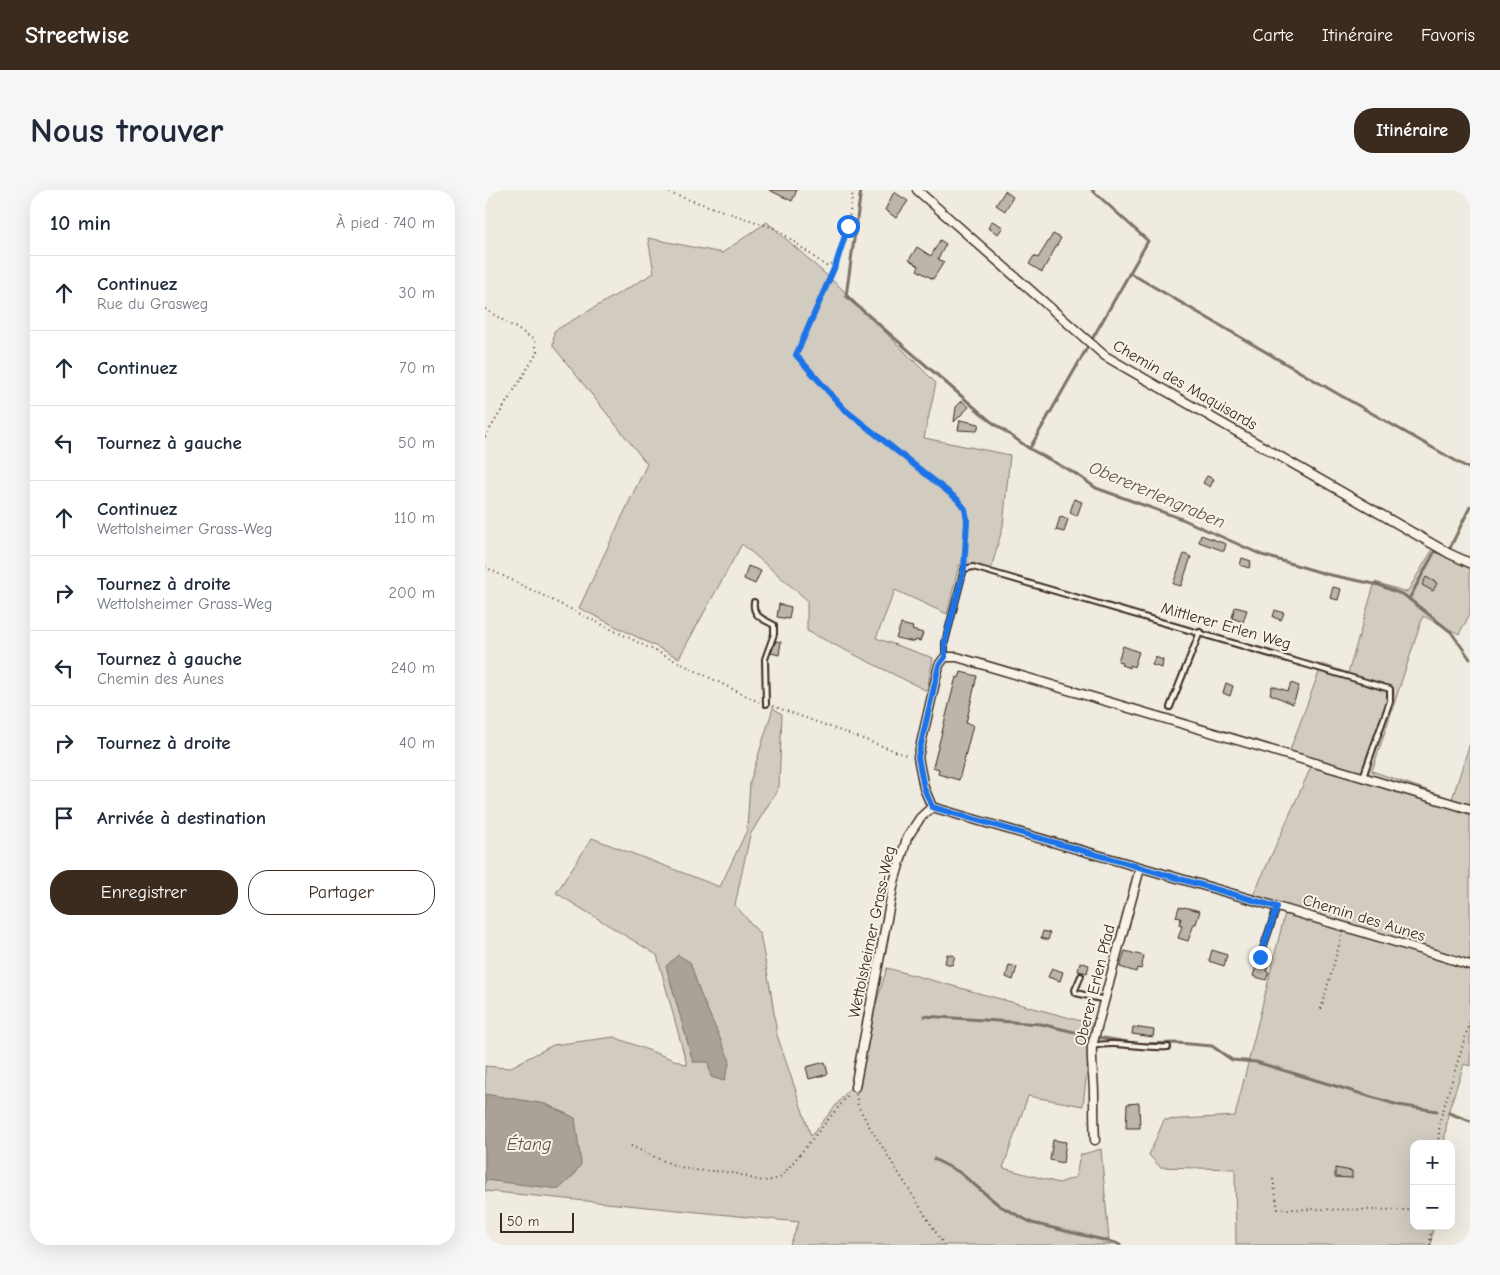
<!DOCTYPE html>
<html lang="fr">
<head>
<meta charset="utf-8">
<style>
  :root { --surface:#fff; --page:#f6f6f7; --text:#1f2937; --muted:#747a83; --line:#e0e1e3; --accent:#3b2a1e }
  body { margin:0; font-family:"Comic Neue",sans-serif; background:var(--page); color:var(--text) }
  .controls { position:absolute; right:15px; bottom:15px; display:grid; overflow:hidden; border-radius:10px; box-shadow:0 5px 20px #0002 }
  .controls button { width:45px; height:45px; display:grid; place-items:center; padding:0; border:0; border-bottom:1px solid var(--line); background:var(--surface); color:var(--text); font:25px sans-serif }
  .scale { position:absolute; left:15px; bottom:12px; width:74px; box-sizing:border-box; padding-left:5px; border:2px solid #3b2a1e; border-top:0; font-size:14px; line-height:18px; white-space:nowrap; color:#3b2a1e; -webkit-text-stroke:4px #f7f3e8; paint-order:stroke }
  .stop { position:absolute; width:15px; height:15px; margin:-11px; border:4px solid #1a73e8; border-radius:50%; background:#fff }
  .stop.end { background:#1a73e8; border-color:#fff; box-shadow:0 1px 5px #0008 }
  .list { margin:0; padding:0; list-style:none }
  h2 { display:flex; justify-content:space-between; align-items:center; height:65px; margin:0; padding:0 20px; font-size:21px }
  h2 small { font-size:16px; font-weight:400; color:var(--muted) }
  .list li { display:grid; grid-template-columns:32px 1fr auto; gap:15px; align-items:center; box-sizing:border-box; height:75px; padding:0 20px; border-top:1px solid var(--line) }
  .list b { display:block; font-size:19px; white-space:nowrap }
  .list p { margin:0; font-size:16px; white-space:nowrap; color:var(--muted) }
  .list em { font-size:16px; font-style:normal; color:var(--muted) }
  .actions { display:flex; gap:10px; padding:15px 20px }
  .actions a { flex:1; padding:11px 0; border:1px solid var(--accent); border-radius:20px; text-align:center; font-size:18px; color:var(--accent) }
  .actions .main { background:var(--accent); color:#fff }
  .icon { flex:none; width:28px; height:28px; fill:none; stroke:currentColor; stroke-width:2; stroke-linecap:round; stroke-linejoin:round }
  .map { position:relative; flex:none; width:985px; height:1055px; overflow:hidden; border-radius:20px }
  header { display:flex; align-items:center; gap:30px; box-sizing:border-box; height:70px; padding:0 25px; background:var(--accent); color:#fff }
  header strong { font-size:24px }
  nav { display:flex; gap:28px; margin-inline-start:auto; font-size:18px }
  .intro { display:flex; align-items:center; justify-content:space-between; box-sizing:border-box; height:120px; padding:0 30px }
  h1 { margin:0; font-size:35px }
  .button { padding:12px 22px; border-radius:20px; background:var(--accent); color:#fff; font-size:18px; font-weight:700 }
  main { display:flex; gap:30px; padding:0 30px }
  aside { flex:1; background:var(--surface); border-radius:20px; box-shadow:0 5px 20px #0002 }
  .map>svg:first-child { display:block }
  .green { fill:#d1cbc0; stroke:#867a6f }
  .water { fill:#aaa296; stroke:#7e7266 }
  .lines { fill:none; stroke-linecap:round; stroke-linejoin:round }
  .stream { stroke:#7e7266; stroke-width:3 }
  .building { fill:#bdb5aa; stroke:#3b2a1e }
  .lane-casing { stroke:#3b2a1e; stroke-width:8 }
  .street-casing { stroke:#3b2a1e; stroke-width:11 }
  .path { stroke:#3b2a1e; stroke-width:2; stroke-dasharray:1 4; stroke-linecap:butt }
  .lane { stroke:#f7f3e8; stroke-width:4 }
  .street { stroke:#f7f3e8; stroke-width:8 }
  .route { stroke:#1a73e8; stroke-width:6 }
  .labels { text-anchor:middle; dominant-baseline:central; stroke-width:4; stroke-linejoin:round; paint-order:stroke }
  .street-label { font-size:16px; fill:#3b2a1e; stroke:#f7f3e8 }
  .water-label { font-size:18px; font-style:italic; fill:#625448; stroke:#f7f3e8 }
</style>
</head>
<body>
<header>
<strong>Streetwise</strong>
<nav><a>Carte</a><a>Itinéraire</a><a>Favoris</a></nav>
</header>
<div class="intro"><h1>Nous trouver</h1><a class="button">Itinéraire</a></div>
<main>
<aside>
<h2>10 min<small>À pied · 740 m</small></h2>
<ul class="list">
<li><svg class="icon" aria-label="ahead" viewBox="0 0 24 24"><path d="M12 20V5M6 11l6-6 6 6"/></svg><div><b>Continuez</b><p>Rue du Grasweg</p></div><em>30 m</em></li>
<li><svg class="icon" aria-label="ahead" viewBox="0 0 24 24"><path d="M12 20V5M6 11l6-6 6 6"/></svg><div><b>Continuez</b></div><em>70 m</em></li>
<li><svg class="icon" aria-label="left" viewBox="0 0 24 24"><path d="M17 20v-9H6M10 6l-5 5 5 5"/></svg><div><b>Tournez à gauche</b></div><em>50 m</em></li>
<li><svg class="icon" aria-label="ahead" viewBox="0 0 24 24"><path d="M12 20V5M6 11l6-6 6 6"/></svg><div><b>Continuez</b><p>Wettolsheimer Grass-Weg</p></div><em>110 m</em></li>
<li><svg class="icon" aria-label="right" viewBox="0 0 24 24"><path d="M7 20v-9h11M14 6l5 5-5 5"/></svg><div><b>Tournez à droite</b><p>Wettolsheimer Grass-Weg</p></div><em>200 m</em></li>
<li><svg class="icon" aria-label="left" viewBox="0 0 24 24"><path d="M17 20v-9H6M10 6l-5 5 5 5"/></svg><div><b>Tournez à gauche</b><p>Chemin des Aunes</p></div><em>240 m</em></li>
<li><svg class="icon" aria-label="right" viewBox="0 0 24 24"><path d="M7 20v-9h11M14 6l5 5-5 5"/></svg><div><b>Tournez à droite</b></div><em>40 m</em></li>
<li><svg class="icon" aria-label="arrive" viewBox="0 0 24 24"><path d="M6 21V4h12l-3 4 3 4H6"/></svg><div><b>Arrivée à destination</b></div></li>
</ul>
<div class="actions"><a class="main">Enregistrer</a><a>Partager</a></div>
</aside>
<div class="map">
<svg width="985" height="1055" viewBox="0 0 985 1055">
  <rect width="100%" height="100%" fill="#efebe0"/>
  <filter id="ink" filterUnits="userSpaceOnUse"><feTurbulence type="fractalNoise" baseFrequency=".02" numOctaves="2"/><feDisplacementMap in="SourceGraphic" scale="10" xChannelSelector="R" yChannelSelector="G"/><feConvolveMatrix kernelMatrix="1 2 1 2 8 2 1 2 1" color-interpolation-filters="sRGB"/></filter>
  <g filter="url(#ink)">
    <g class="green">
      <polygon points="282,32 356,98 451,193 439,248 525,265 518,336 506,379 474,375 462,424 410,400 391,448 448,468 442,501 322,441 322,410 257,354 194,468 94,418 162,274 68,156 69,141 169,83 163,48 237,63"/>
      <polygon points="949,357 985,370 985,424 974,444 938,426 887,581 967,609 985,553 985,876 979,874 963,923 959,954 929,954 929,1036 948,1036 946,1055 751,1055 750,979 675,977 664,965 679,930 750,926 802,715 768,706 826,577 802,568 837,474 863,483 890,392 922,402"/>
      <polygon points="288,518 297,524 294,597 265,645 250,715 275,744 286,802 292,845 326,946 365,898 402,778 607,834 598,916 543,906 518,978 574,993 591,987 595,965 616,959 624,1050 617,1051 626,1055 305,1055 314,1032 0,1001 0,876 24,878 68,855 129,847 202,875 172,765 71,703 107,648 235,697 262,640 265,592"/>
    </g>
    <g class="water">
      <polygon points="193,765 205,772 216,805 245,871 239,891 226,887 223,872 208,872 181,776"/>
      <polygon points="0,904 61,914 90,928 96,974 88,986 74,999 0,990"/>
    </g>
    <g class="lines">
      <g class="stream">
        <polyline points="376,0 361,106 504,230 545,259 591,284 611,298 697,329 777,365 841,384 894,395 919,405 966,442 985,469"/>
        <polyline points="645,83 853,204 985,279"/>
        <polyline points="545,258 663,51 607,0"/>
        <polyline points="924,409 950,361 961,366 985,317"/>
        <polyline points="439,826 556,834 606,846"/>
        <polyline points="612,847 655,854 693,853 727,856 747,870 771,872 913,915 952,921"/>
        <polyline points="964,923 985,931"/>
        <polyline points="449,969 474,982 515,1016 547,1033 631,1053 635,1055"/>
      </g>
    </g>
    <g class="building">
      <polygon points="284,0 312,0 307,11"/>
      <polygon points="520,1 528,7 520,21 511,15"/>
      <polygon points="409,2 423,11 411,28 400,20"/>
      <polygon points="507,31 518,37 513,44 503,38"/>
      <polygon points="568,44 576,48 557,82 544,74 549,66 553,68"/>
      <polygon points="455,50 461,54 453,69 459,72 448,89 432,80 434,76 424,70 432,57 446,66"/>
      <polygon points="477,211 484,217 469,232 471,217"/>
      <polygon points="475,230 494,234 492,241 473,240"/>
      <polygon points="722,286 729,289 725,297 718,293"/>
      <polygon points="589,309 597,312 592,326 585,323"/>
      <polygon points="575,327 583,329 579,342 571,340"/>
      <polygon points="716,345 741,354 739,361 714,352"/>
      <polygon points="699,364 706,367 696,396 688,394"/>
      <polygon points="757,368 766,371 764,378 755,375"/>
      <polygon points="263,376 276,381 270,394 259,389"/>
      <polygon points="941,387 952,393 948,401 937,395"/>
      <polygon points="848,397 856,399 853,410 845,408"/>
      <polygon points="294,414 306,417 304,429 292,427"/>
      <polygon points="750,417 762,420 758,432 747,428"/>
      <polygon points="790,420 799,423 796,430 788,427"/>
      <polygon points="416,434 428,437 427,440 438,443 435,451 431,450 430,452 411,448"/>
      <polygon points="291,451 296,452 294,465 286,463"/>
      <polygon points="638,456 654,462 649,477 645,475 645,478 636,475 637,473 633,471"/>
      <polygon points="670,467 678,470 677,478 667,475"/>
      <polygon points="476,482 492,486 481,533 488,535 474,590 453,584 454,579 448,577 471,487 474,488"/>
      <polygon points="741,493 748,496 745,506 738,503"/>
      <polygon points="806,493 814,496 808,514 785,504 787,496 803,501"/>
      <polygon points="694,717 698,718 699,717 715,721 711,734 709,734 703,751 693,748 697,736 694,735 696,728 691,727"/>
      <polygon points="558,741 565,743 563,750 556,748"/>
      <polygon points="727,760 742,765 739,776 724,771"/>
      <polygon points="640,761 659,766 656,779 652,778 651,782 635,777"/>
      <polygon points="462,764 470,766 467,775 460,773"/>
      <polygon points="595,772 604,775 602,783 593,781"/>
      <polygon points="772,773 783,776 781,781 784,782 781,790 768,786"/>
      <polygon points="524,775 532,777 528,790 521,787"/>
      <polygon points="567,778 578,782 575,791 563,787"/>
      <polygon points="648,837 669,840 668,847 647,844"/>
      <polygon points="340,872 343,884 324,889 321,877"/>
      <polygon points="654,913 655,938 641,938 642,914"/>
      <polygon points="568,950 581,952 578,973 565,970"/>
      <polygon points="850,978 867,981 867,988 850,987"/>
    </g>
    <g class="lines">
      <g class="lane-casing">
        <g id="lane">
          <path d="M269,412C267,426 278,429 289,435V444L280,469L281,514"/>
          <polyline points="460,467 460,452 479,379 488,377 905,499 905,511 878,587"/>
          <polyline points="685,517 715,442"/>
          <polyline points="775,767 792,717"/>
          <polyline points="596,786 590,800 591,803 620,810"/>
          <path d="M607,856C632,850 657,859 683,857"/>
        </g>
      </g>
      <g class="street-casing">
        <g id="street">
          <polyline points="432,0 620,166 965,364 985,373"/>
          <path d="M447,617C626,670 807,719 985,775"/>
          <polyline points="370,897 409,692 422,648 435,628 447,617 439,598 433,567 454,475 460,467 472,467 985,619"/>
          <path d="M610,950C609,935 609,920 609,905C609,888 606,873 607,856L655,678"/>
        </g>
      </g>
      <g class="path">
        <polyline points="180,0 187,4 292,39 341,76 351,74"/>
        <polyline points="368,0 363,36 351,74 311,165 359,219 472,309 480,319 483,330 479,372"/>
        <polyline points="0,119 50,150 52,163 0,247"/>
        <polyline points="0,377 274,512"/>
        <polyline points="288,516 424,566"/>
        <polyline points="836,819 857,745"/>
        <polyline points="371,904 373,916 384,936 459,1055"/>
        <polyline points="953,954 955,930 985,831"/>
        <path d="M146,956C164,964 184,975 204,979C218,982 233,980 247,983C267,986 274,996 296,987L365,903"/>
        <polyline points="788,989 793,1019 929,1020"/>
        <polyline points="945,1055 946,1036"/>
      </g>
      <use href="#lane" class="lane"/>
      <use href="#street" class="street"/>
    </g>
  </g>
  <g class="lines" filter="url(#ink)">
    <polyline class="route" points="363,36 351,74 311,165 359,219 472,309 480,319 482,330 479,379 460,452 460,467 454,475 433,567 439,598 447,617 792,717 775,767"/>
  </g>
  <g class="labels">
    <g class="street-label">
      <text transform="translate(700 195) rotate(30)">Chemin des Maquisards</text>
      <text transform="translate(741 436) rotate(16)">Mittlerer Erlen Weg</text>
      <text transform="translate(879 728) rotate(17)">Chemin des Aunes</text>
      <text transform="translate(387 742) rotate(-78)">Wettolsheimer Grass-Weg</text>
      <text transform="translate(610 795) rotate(-76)">Oberer Erlen Pfad</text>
    </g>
    <g class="water-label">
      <text transform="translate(672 305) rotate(23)">Oberererlengraben</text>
      <text x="44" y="954">Étang</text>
    </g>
  </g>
</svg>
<div class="controls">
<button>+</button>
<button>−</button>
</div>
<div class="scale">50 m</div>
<div class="stop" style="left:363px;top:36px"></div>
<div class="stop end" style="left:775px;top:767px"></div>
</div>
</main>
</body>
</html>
